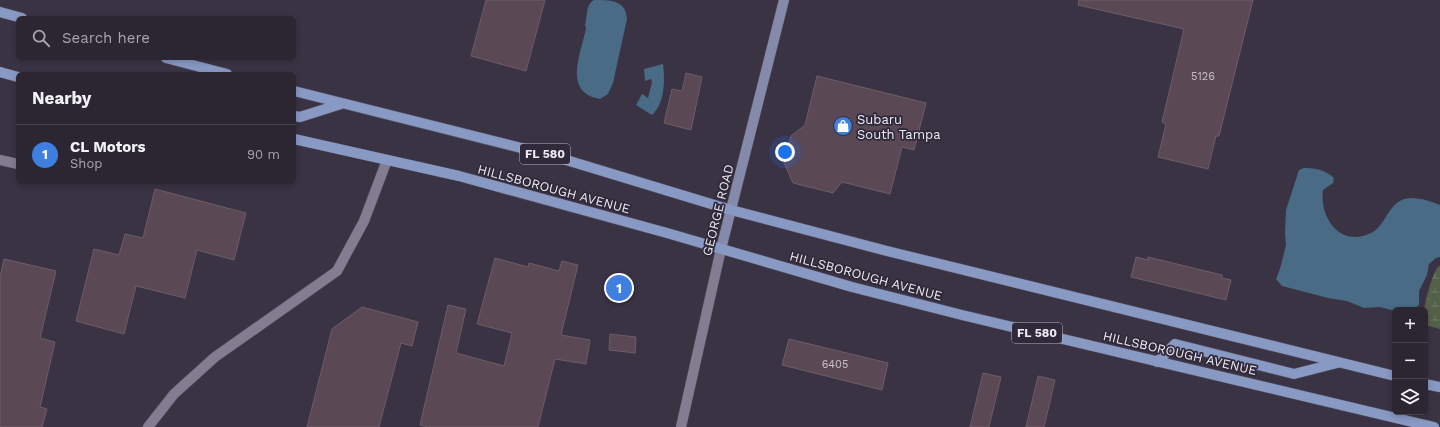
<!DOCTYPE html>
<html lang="en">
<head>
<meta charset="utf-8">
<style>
  :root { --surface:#2c2633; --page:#38323f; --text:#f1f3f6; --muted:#a6a5ac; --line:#48434e; --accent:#f6a247 }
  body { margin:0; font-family:"Work Sans",sans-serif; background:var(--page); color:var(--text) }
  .controls { position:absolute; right:12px; bottom:12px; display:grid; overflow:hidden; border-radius:6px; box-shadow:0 2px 6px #0003 }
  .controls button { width:36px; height:36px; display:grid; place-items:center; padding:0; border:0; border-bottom:1px solid var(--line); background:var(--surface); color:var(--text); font:20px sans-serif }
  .you { position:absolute; left:785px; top:152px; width:14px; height:14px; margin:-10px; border:3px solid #fff; border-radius:50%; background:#1a73e8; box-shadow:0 0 0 6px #1a73e833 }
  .badge { display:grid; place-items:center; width:26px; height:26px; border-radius:50%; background:var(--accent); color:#fff; font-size:13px; font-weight:700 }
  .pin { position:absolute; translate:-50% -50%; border:2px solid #fff; box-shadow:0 1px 4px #0006 }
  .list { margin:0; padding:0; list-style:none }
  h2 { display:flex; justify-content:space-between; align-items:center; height:52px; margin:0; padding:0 16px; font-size:17px }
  h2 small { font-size:13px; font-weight:400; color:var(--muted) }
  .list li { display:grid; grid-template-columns:26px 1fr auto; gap:12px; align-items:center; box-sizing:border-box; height:60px; padding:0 16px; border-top:1px solid var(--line) }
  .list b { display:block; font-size:15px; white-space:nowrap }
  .list p { margin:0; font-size:13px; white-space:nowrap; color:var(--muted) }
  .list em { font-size:13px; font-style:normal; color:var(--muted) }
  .icon { flex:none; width:22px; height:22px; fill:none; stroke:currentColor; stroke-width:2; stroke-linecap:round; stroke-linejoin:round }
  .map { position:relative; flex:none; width:1440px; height:427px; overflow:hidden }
  .search { position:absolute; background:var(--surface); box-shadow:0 2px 6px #0003; left:16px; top:16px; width:280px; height:44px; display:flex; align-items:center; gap:10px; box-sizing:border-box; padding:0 14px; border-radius:6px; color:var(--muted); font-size:15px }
  .panel { position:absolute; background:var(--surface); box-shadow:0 2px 6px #0003; left:16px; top:72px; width:280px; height:112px; border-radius:6px }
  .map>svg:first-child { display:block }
  .wetland { fill:url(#wetland-marsh) }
  .water { fill:#496b85 }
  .building { fill:#5a4855; stroke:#6e5c69 }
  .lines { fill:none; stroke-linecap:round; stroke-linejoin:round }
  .street-casing { stroke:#56505f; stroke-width:11 }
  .secondary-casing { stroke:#56505f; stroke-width:11 }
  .primary-casing { stroke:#56505f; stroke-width:11 }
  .street { stroke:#847c90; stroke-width:10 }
  .secondary { stroke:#868aaa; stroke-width:10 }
  .primary { stroke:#8899c4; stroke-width:10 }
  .labels { text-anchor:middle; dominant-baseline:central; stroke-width:3.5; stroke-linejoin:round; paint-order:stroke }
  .number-label { font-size:11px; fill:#c8c1cc }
  .shield { fill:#2f2939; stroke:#b4afbc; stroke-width:1 }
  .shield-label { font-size:12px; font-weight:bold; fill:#ede9f4 }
  .poi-label { font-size:13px; fill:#ede9f4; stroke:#2f2939; text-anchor:start }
  .street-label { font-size:13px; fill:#ede9f4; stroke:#2f2939 }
</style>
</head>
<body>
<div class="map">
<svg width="1440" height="427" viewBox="0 0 1440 427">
  <defs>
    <pattern id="wetland-marsh" width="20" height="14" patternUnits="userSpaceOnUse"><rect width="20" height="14" fill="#546149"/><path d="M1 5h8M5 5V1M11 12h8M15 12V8" fill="none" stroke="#6d7864"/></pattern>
  </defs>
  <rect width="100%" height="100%" fill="#3a3344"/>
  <path class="wetland" d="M1439,266H1440V329L1425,325C1425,320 1424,313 1424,310C1426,300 1432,272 1439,266Z"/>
  <g class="water">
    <path d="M594,0C611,0 626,0 627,19L613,83L608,94L600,99C596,98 591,97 588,95C566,82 583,47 586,28L585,25C588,16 585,5 594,0Z"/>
    <path d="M663,64C665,80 665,103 652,115L636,105L642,94L648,98L652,82L651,79L645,81L644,69Z"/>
    <path d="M1304,168C1316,168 1325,170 1334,178L1333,183L1323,190C1319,218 1341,248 1371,233C1385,227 1388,204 1404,199C1416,196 1429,201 1440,205V257L1436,258L1429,264L1427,275L1419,291V305L1412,310L1395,311L1380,307L1364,308L1347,301L1328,298L1282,286L1276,279L1280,269L1286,245L1285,233L1286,210L1299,170Z"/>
  </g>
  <g class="building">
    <polygon points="486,0 545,0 526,71 471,56"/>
    <polygon points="1079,0 1253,0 1219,136 1216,136 1208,169 1158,157 1166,124 1162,122 1184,29 1078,5"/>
    <polygon points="686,73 702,77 691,130 664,123 672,89 682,91"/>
    <polygon points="817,76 926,103 914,150 902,147 890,194 842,182 833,193 793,183 784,163 791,136 805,125"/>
    <polygon points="155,189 246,213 234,260 197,250 185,298 136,286 124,334 76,321 94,249 119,255 125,234 143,238"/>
    <polygon points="1136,257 1148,260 1148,257 1222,275 1222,278 1231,280 1226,300 1131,277"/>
    <polygon points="495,258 528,267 529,263 559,271 562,261 578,265 561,335 590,340 586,364 555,359 538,427 428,427 420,425 448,305 466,309 456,353 504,366 512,333 477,324"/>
    <polygon points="4,259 56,271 40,338 55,342 40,407 47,409 42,427 0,427 0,277"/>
    <polygon points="362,307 418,322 412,346 401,343 379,427 307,427 332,329"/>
    <polygon points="610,334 636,337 635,353 609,350"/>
    <polygon points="789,339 888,363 882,390 782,365"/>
    <polygon points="983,373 1001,377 989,427 970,427"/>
    <polygon points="1038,376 1055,380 1044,427 1026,427"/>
  </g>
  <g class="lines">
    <g class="street-casing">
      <g id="street">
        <polyline points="0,160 18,164"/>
        <polyline points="148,427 174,394 215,357 337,271 364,221 387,160"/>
        <polyline points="681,427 721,249"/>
      </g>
    </g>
    <g class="secondary-casing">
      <polyline id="secondary" points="721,249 784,0"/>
    </g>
    <g class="primary-casing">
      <g id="primary">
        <polyline points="0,12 22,18"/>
        <polyline points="166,58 227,74"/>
        <polyline points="0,72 18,77"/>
        <polyline points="294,91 553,156 731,210 887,251 1395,376"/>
        <polyline points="294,116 300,117 341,104"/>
        <polyline points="294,139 459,176 667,233 852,287 962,315 1434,427"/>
        <polyline points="1157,362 1175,344 1294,374 1337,363"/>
        <polyline points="1425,384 1440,387"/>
      </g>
    </g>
    <use href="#street" class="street"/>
    <use href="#secondary" class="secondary"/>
    <use href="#primary" class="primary"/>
  </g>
  <defs>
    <g id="shop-disc" transform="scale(1)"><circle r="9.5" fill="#3f7fe0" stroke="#2f2939"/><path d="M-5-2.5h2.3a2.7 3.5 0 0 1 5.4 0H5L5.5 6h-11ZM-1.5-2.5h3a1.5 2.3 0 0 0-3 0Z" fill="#fff"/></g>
  </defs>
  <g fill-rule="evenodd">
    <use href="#shop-disc" x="843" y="126"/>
  </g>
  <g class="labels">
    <g class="number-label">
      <text x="1203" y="76">5126</text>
      <text x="835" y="364">6405</text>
    </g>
    <g class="shield">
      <rect x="520" y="144" width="50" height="20" rx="3"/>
      <rect x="1012" y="323" width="50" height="20" rx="3"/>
    </g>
    <g class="shield-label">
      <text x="545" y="154">FL 580</text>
      <text x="1037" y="333">FL 580</text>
    </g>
    <g class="poi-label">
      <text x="857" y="119">Subaru<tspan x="857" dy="15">South Tampa</tspan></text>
    </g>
    <g class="street-label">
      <text transform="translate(554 189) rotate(15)">HILLSBOROUGH AVENUE</text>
      <text transform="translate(718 210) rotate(-76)">GEORGE ROAD</text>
      <text transform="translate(866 276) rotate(15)">HILLSBOROUGH AVENUE</text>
      <text transform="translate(1180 353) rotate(13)">HILLSBOROUGH AVENUE</text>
    </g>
  </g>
</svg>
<div class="controls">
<button>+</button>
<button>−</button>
<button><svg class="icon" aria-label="layers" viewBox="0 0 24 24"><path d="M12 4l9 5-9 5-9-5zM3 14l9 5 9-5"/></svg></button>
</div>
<div class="you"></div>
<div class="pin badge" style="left:619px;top:288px;background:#3f7fe0">1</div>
<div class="search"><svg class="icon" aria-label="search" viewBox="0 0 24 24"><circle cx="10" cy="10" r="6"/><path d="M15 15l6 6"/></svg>Search here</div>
<section class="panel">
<h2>Nearby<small></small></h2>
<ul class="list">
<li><span class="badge" style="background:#3f7fe0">1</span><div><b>CL Motors</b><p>Shop</p></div><em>90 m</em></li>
</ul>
</section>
</div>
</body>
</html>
